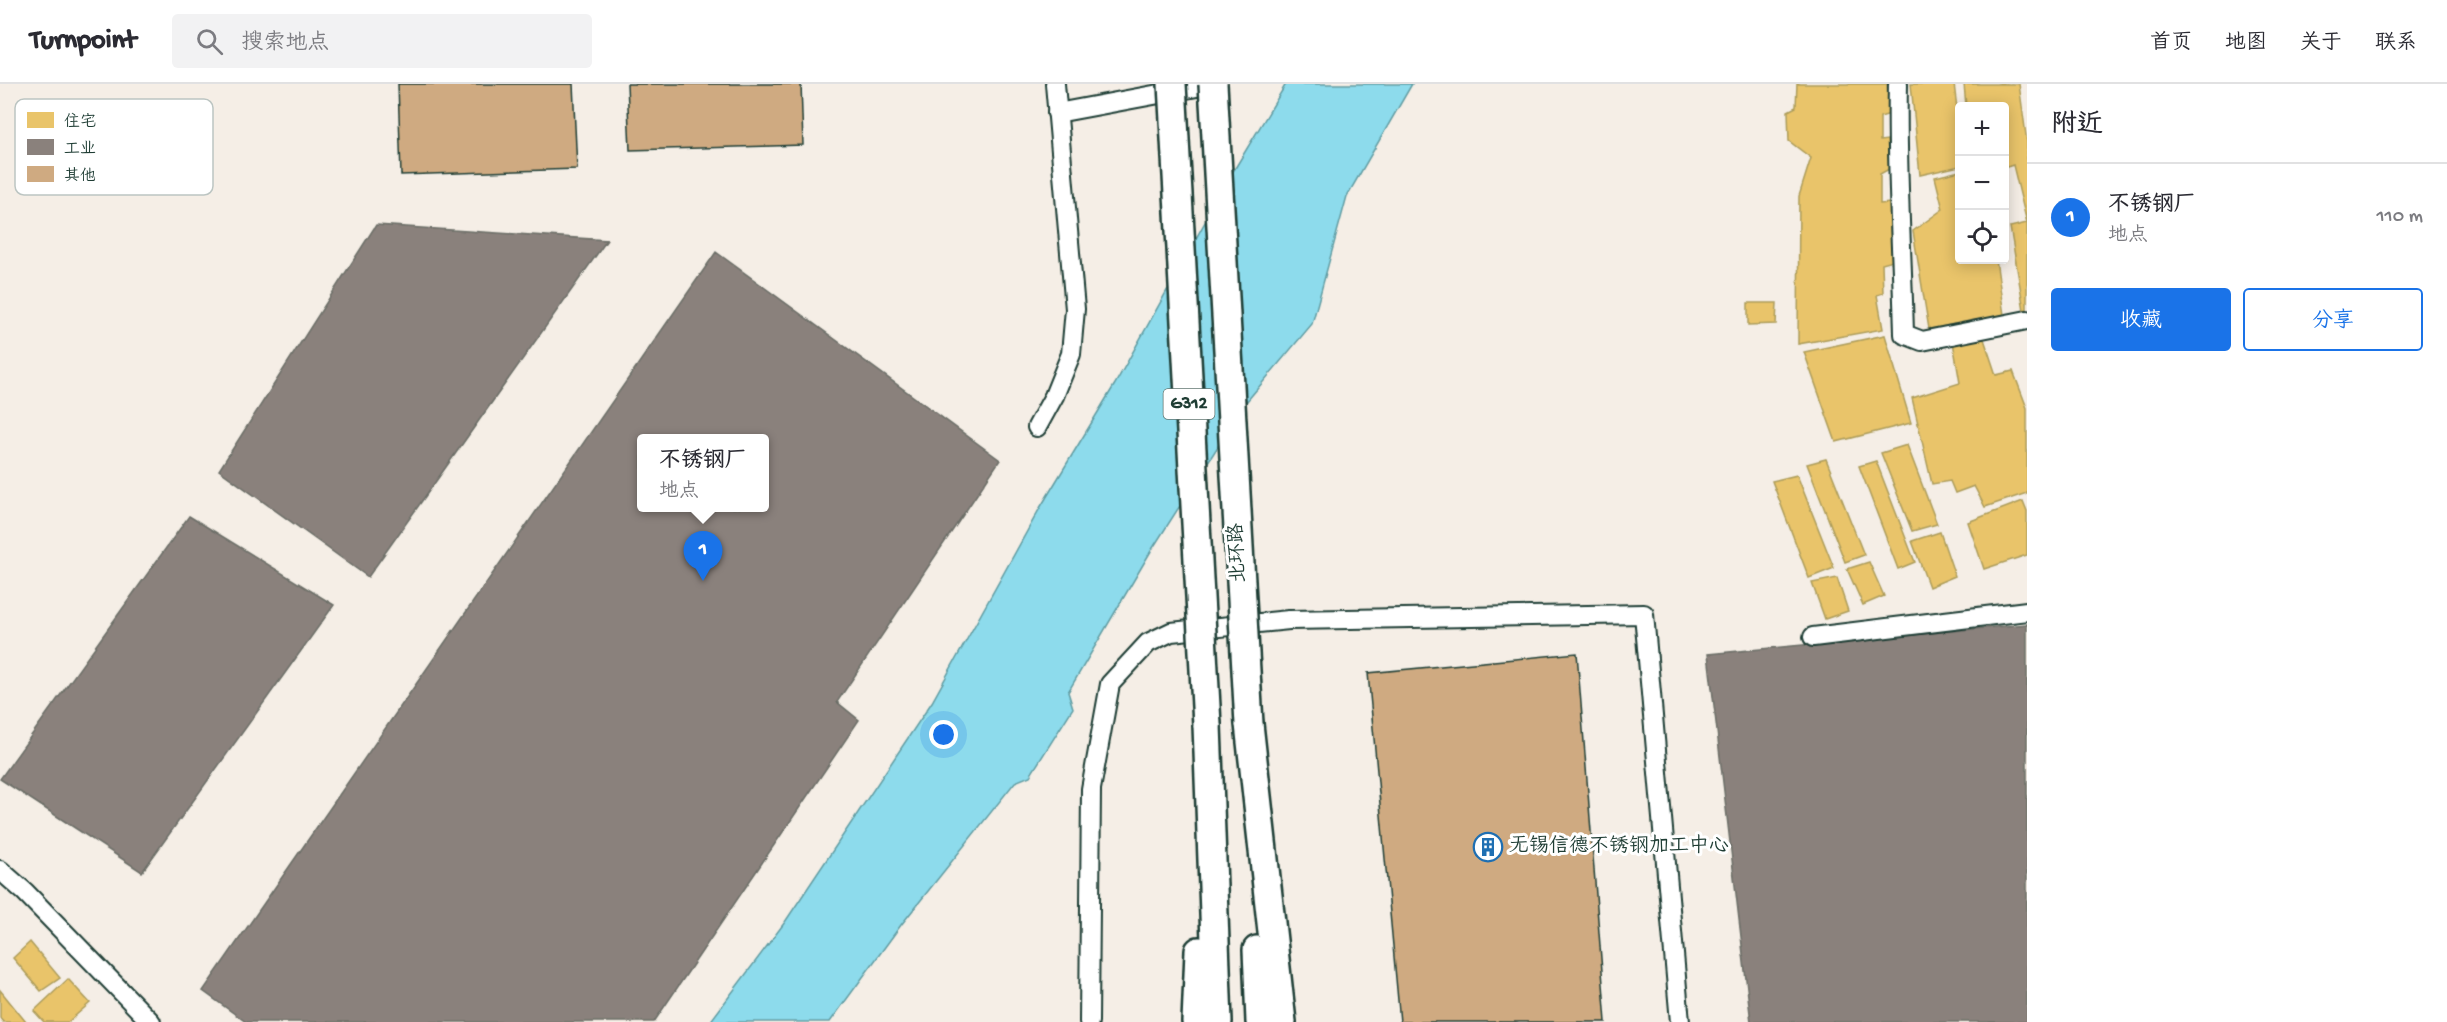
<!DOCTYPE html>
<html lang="zh">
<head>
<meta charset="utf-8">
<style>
  :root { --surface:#fff; --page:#f2f2f3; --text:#2b2b33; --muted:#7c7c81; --line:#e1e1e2; --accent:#1a73e8 }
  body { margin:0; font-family:"Gochi Hand","LXGW WenKai TC",sans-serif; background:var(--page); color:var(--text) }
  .controls { position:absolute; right:18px; top:18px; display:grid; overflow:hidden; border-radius:6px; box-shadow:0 3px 15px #0003 }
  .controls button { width:54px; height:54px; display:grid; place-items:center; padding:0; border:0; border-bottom:2px solid var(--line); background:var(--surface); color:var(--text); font:30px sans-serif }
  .you { position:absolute; left:944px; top:651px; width:21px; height:21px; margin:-15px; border:4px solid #fff; border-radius:50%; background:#1a73e8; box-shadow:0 0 0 9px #1a73e833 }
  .badge { display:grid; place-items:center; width:39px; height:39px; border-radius:50%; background:var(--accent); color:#fff; font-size:20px; font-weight:700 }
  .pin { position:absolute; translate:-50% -50px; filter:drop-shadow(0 2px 3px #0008) }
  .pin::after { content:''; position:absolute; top:32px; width:21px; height:18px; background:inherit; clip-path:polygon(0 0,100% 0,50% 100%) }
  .popup { position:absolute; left:637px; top:350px; width:132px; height:78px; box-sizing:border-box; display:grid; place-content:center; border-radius:6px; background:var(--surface); filter:drop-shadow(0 2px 4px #0005); font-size:20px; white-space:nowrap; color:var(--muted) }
  .popup b { font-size:22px; color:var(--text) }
  .popup::after { content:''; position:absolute; left:50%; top:100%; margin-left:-12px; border:12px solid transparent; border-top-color:var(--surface) }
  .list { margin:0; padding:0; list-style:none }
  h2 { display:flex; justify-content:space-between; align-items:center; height:78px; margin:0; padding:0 24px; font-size:26px }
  h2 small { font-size:20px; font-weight:400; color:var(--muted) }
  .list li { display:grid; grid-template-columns:39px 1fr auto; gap:18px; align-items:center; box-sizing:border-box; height:108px; padding:0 24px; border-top:2px solid var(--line) }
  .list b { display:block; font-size:22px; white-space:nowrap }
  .list p { margin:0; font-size:20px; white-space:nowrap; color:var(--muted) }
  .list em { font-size:20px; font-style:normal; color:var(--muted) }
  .actions { display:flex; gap:12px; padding:18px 24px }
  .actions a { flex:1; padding:14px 0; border:2px solid var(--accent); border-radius:6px; text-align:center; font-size:21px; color:var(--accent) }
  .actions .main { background:var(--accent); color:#fff }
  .icon { flex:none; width:33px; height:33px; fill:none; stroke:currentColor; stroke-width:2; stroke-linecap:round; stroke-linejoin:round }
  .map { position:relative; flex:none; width:2027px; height:938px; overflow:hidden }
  header { display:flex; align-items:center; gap:36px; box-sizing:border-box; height:84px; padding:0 30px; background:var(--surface); border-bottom:2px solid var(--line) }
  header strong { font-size:28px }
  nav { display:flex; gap:33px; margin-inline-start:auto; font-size:21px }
  .search { width:420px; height:54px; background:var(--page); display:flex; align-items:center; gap:15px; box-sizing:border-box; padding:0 21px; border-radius:6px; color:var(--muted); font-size:22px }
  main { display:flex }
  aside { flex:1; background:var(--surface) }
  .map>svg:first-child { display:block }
  .water { fill:#8ddbec; stroke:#619ca2; stroke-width:1.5 }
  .homes { fill:#e9c46a; stroke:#ac9c5a; stroke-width:1.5 }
  .industry { fill:#8a817c; stroke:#6a6d66; stroke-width:1.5; fill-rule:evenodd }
  .building { fill:#cfaa81; stroke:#1f3d34; stroke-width:1.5 }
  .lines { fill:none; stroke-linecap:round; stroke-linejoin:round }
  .minor-casing { stroke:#1f3d34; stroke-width:22 }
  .highway-casing { stroke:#1f3d34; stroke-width:32 }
  .minor { stroke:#fff; stroke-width:18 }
  .highway { stroke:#fff; stroke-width:27 }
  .highway-bridge-casing { stroke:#1f3d34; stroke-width:32; stroke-linecap:butt }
  .highway-bridge { stroke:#fff; stroke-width:27 }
  .labels { text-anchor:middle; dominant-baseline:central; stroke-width:6; stroke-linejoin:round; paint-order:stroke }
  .shield { fill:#fff; stroke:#627771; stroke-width:1.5 }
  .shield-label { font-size:18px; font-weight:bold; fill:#1f3d34 }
  .street-label { font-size:20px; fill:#1f3d34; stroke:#fff }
  .poi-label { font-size:20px; fill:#1f3d34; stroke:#fff; text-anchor:start }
  .key { fill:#fff; stroke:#bcc5c2; stroke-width:1.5 }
  .key-label { font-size:16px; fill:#1f3d34 }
</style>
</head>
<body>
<header>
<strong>Turnpoint</strong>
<div class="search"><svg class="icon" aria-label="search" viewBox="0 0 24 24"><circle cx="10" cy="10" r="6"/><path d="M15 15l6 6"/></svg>搜索地点</div>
<nav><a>首页</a><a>地图</a><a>关于</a><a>联系</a></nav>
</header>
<main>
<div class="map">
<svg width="2027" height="938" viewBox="0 0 2027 938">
  <rect width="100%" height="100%" fill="#f5eee6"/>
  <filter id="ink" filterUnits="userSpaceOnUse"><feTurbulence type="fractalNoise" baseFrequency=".0167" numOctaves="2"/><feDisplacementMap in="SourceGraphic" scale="12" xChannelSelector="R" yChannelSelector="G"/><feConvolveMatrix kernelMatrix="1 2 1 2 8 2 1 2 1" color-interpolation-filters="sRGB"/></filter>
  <g filter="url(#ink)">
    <polygon class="water" points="1286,0 1412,0 1347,112 1312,240 1247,317 1151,467 1068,608 1073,624 1030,692 1015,698 901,841 830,938 710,938 785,838 932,618 1040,424 1115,300 1234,86"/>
    <g class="homes">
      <polygon points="1797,0 1887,0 1890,30 1880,33 1880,57 1887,56 1889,85 1880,90 1880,120 1890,119 1893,177 1882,180 1883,209 1877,211 1883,245 1798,260 1799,112 1811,74 1789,57 1788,27 1796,23"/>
      <polygon points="1911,0 1954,0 1960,49 1960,82 1920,91"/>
      <polygon points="1964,0 2019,0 2027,59 2027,139 2013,81 2004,84 2004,22 1966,22"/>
      <polygon points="1960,87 1960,176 1996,176 2004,231 1929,245 1913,147 1943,125 1935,93"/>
      <polygon points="2027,139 2027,225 2024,226 2010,143"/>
      <polygon points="1748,219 1777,219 1776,240 1748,241"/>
      <polygon points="1885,251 1911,339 1836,358 1804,268"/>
      <polygon points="1983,252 1996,291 2013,287 2027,324 2027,409 1985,423 1974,402 1955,409 1950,397 1932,400 1912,314 1960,299 1953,258"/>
      <polygon points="1907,361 1937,440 1912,447 1881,369"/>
      <polygon points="1826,375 1864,471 1845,478 1807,380"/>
      <polygon points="1876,377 1915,478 1898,485 1859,382"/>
      <polygon points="1797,391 1834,484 1809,494 1772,397"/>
      <polygon points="2023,417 2027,427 2027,471 1984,485 1968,438"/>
      <polygon points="1940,448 1955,492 1929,503 1912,457"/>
      <polygon points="1869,478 1884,512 1863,521 1847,485"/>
      <polygon points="1837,494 1848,527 1825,535 1812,499"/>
      <polygon points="30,858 60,894 41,907 13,874"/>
      <polygon points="68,895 90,919 68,938 44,938 34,927"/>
      <polygon points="0,906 26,938 3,938 0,934"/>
    </g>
    <g class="industry">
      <polygon points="376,141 607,156 368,493 219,386"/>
      <path d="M716,168L1000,376L837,618L859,636L654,938H246L203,907ZM642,354H765V424H642Z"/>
      <polygon points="189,432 334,521 142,788 0,695"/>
      <polygon points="2027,540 2027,938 1751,938 1708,570"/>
    </g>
    <g class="building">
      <polygon points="398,0 573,0 577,85 401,91"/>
      <polygon points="627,0 801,0 803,61 630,66"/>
      <polygon points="1577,569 1606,938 1400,938 1368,589"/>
    </g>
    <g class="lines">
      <g class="minor-casing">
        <g id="minor">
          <path d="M1898,0C1896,83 1902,166 1904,250L1922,257L2027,236"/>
          <polyline points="1057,29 1213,0"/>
          <polyline points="1037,343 1054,312 1071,270 1075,225 1055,0"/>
          <polyline points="1813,553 2027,527"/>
          <polyline points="0,786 25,808 151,938"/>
          <polyline points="1089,938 1091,705 1110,600 1148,559 1171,548 1289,536 1644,530 1680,938"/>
        </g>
      </g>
      <g class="highway-casing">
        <g id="highway">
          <polyline points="1249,640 1282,938"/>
          <polyline points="1207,641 1218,938"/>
          <polyline points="1257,866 1260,938"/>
          <polyline points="1196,938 1199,867"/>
        </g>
      </g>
      <use href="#minor" class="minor"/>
      <use href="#highway" class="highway"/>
      <g class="highway-bridge-casing">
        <g id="highway-bridge">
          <polyline points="1172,0 1207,641"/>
          <polyline points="1213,0 1249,640"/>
        </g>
      </g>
      <use href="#highway-bridge" class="highway-bridge"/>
    </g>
  </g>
  <defs>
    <g id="building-ring" transform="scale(1.5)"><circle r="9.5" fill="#fff" stroke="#1f6fb2" stroke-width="1.5"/><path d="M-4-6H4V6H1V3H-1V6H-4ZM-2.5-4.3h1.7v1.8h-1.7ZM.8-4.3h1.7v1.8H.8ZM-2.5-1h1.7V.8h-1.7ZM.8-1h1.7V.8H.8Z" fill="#1f6fb2"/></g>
  </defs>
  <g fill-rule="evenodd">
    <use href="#building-ring" x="1488" y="763"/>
  </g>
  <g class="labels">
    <rect class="shield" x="1163.5" y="305" width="51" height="30" rx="4.5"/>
    <g class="shield-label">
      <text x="1189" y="320">G312</text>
    </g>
    <g class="street-label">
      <text transform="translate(1239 469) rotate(-93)">北环路</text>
    </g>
    <g class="poi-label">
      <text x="1509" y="763">无锡信德不锈钢加工中心</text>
    </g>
  </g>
  <rect x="15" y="15" width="198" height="96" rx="9" class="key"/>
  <rect x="27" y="28" width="27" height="16" fill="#e9c46a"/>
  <rect x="27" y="55" width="27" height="16" fill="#8a817c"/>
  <rect x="27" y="82" width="27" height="16" fill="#cfaa81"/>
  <g class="key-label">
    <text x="64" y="42">住宅</text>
    <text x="64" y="69">工业</text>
    <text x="64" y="96">其他</text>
  </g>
</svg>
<div class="controls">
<button>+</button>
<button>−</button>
<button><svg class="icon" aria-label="locate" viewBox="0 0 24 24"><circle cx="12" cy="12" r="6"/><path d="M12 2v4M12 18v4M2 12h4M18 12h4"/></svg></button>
</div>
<div class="you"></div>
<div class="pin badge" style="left:703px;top:497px">1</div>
<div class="popup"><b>不锈钢厂</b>地点</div>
</div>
<aside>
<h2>附近<small></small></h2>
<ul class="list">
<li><span class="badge">1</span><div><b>不锈钢厂</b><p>地点</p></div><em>110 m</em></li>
</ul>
<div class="actions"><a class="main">收藏</a><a>分享</a></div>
</aside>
</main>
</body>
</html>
